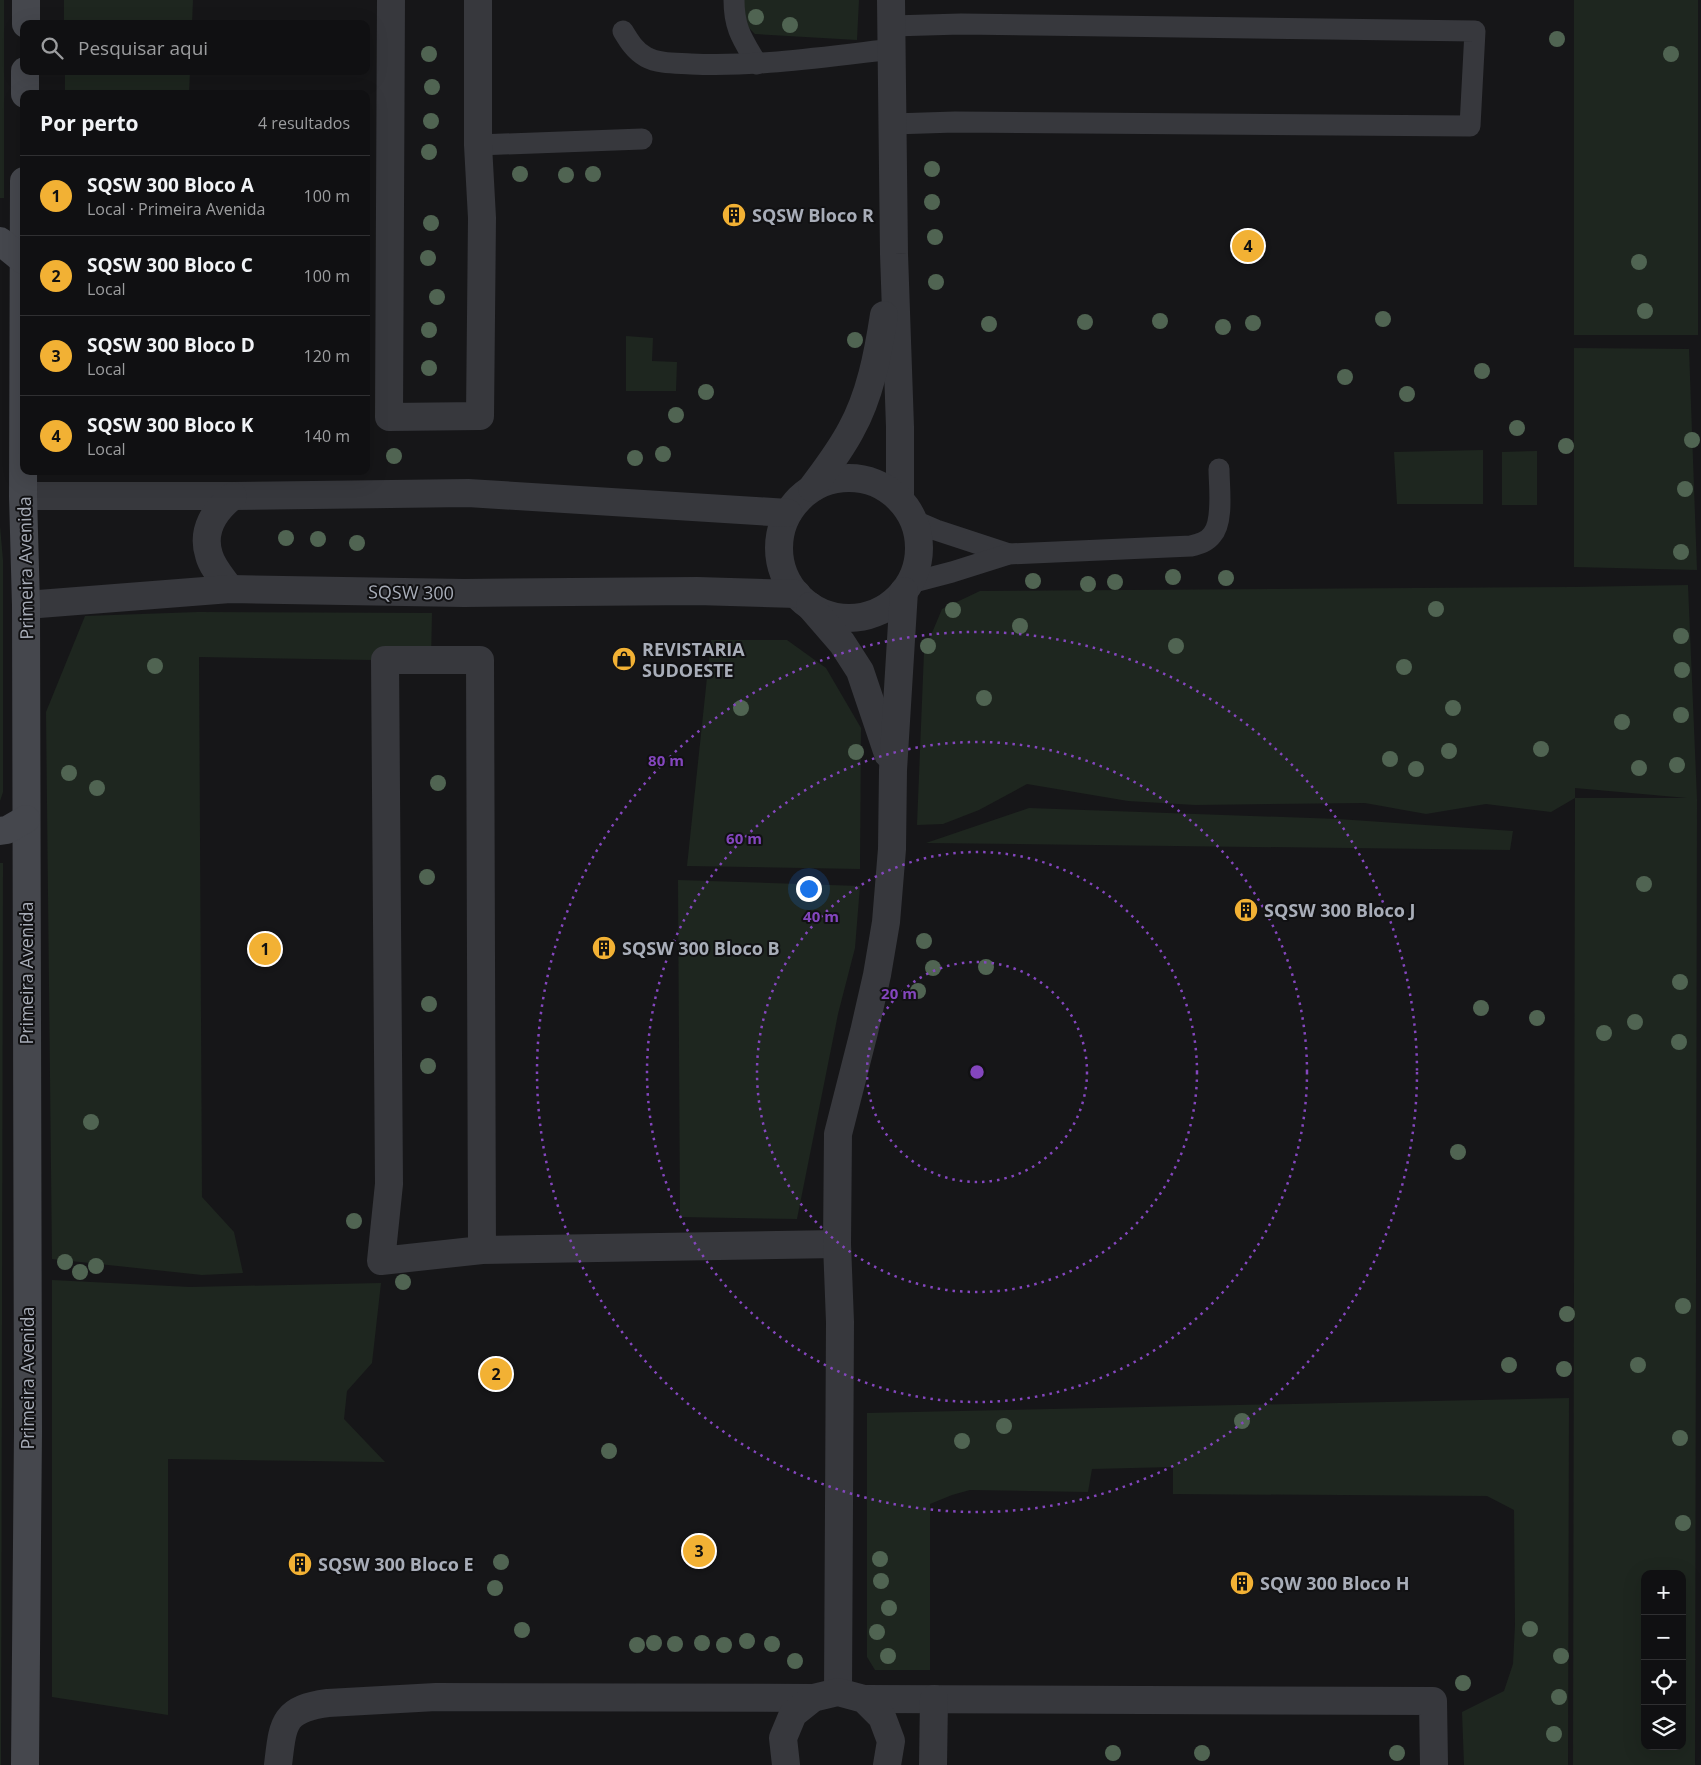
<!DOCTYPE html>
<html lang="pt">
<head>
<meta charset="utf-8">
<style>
  :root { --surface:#101012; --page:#19191b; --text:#f1f3f6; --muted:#9c9d9f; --line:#303032; --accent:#f2b134 }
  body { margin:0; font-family:"Open Sans",sans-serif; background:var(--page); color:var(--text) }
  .controls { position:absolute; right:15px; bottom:15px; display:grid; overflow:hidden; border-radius:10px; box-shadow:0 5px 20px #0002 }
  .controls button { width:45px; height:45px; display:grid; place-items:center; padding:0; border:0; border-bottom:1px solid var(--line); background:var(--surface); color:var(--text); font:25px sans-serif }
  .you { position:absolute; left:808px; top:888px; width:18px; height:18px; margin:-12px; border:4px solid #fff; border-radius:50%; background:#1a73e8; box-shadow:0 0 0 8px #1a73e833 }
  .badge { display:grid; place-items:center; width:32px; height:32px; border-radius:50%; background:var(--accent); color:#111; font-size:16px; font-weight:700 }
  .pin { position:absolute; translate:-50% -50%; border:2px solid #fff; box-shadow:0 1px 5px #0006 }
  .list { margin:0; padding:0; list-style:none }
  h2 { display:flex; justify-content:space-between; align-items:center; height:65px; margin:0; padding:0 20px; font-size:21px }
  h2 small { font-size:16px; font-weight:400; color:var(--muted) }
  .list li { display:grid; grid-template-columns:32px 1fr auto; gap:15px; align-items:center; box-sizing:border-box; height:80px; padding:0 20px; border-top:1px solid var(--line) }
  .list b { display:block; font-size:19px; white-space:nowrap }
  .list p { margin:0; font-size:16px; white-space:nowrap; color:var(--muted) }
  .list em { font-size:16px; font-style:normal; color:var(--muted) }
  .icon { flex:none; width:28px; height:28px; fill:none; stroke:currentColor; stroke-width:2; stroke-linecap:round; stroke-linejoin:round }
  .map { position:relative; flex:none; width:1701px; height:1765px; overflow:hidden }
  .search { position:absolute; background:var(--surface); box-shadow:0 5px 20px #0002; left:20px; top:20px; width:350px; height:55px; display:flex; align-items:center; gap:12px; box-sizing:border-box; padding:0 18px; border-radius:10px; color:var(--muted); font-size:19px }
  .panel { position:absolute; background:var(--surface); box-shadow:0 5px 20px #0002; left:20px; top:90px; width:350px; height:385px; border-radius:10px }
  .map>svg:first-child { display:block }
  .green { fill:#1e261f; fill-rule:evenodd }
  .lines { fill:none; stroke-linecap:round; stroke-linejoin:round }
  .lane { stroke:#37383d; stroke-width:21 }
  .street { stroke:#37383d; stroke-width:28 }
  .secondary { stroke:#45474d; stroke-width:28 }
  .tree { fill:#506452 }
  .ring { fill:none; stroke:#8446be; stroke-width:2.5; stroke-dasharray:2.5 5 }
  .labels { text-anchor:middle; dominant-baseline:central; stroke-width:4; stroke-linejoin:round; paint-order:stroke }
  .poi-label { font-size:18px; font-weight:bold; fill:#a8adb8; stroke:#111113; text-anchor:start }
  .street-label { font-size:18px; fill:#a8adb8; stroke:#111113 }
  .centre { fill:#8446be; stroke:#111113; stroke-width:2.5 }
  .ring-label { font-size:15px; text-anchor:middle; font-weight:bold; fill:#8446be; stroke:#111113; stroke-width:4; stroke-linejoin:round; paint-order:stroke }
</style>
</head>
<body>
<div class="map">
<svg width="1701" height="1765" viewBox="0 0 1701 1765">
  <rect width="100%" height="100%" fill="#161618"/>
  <g class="green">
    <rect x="0" y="0" width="4" height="198"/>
    <polygon points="64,0 193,0 192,24 64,24"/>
    <polygon points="728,0 859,0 857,40 755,34 728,7"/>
    <rect x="1574" y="0" width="124" height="335"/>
    <polygon points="65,71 190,71 189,94 65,94"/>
    <polygon points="626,336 653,338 652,361 677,362 676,391 626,391"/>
    <polygon points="1574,348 1689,349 1697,570 1574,567"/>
    <polygon points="1483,450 1483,504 1397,504 1394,452"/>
    <polygon points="1537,451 1537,505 1502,505 1502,452"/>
    <polygon points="0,526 3,560 3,792 0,801"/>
    <path d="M1688,585L1697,799L1695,1765H1573L1575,798L1551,812L1486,804L1426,814L1365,803L1195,805L1128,801L1027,784L979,810L943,824L917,825L924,652L942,609L980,591L1574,587ZM1575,788L1687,798H1688H1575ZM1645,1574H1682V1746H1645Z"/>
    <polygon points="198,612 432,613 431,661 199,657 202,1197 234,1232 243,1273 202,1275 52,1259 46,712 85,616"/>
    <polygon points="711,640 787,640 826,668 861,728 860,869 687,866"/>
    <polygon points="1029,808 1338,819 1513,831 1510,850 926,843"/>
    <polygon points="0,863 3,863 1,1765 0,1765"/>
    <polygon points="678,880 860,886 855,948 838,1014 797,1219 680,1217"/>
    <polygon points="52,1280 190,1287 381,1283 372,1363 347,1391 344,1419 385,1462 168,1459 168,1715 52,1697"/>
    <polygon points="1569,1398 1568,1765 1464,1765 1462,1712 1504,1691 1513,1664 1515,1625 1514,1510 1487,1496 1173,1494 1173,1467 1092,1469 1088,1492 970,1490 952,1495 930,1504 930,1670 875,1670 867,1657 867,1413"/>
  </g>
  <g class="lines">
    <g class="lane">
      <path d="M734,0C734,29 743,40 757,64"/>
      <polyline points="892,26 961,24 1475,31 1470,126 955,122 893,124"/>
      <path d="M623,31C629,41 635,51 646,57C659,64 676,63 691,64C758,67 825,57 893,49"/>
      <polyline points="478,145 642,139"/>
      <polyline points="915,521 936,530 1009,554"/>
      <path d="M910,583L952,572L1009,554L1191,546C1199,544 1207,542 1212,535C1224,522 1219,486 1219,469"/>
    </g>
    <g class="street">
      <polyline points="391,0 389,417 480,416 482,218 478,145 478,0"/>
      <polyline points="891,0 894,254 900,427 900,499"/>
      <circle cx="849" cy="548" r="70"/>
      <path d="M812,488C826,469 840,451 851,430C870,396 878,354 884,315"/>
      <polyline points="23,496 233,496 468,493 788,513"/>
      <path d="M230,589C223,579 212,567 209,555C201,530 215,510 233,496"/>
      <polyline points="26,605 230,589 464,593 697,591 797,594"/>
      <polyline points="810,606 842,643 860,671 888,754"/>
      <polyline points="482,1250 480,660 385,660 389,1184 381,1261 482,1250 837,1244"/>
      <polyline points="838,1692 840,1322 837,1244 838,1134 864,1032 877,975 886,922 892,849 893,770 904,591"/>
      <polyline points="864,1699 1433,1701 1434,1765"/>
      <path d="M278,1765C283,1724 282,1709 328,1703L436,1697L813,1698"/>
      <polyline points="786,1765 783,1738 793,1714 813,1698 838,1692 864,1699 882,1717 891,1741 887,1765"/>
      <polyline points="933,1765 934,1699"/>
    </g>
    <g class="secondary">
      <polyline points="26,24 26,0"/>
      <polyline points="25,94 25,71"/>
      <polyline points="24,181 23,496 26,605 28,1431 25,1765"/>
      <polyline points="0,241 23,260"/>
      <polyline points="0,831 7,830 26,819"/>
    </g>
  </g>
  <g class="tree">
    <circle cx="756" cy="17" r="8"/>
    <circle cx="790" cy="25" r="8"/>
    <circle cx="1557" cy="39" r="8"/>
    <circle cx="429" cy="54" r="8"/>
    <circle cx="1671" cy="54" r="8"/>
    <circle cx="432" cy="87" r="8"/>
    <circle cx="431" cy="121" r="8"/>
    <circle cx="429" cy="152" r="8"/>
    <circle cx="932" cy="169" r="8"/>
    <circle cx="520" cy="174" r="8"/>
    <circle cx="593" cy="174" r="8"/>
    <circle cx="566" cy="175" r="8"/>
    <circle cx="932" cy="202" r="8"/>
    <circle cx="431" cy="223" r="8"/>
    <circle cx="935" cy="237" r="8"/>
    <circle cx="428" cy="258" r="8"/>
    <circle cx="1639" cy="262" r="8"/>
    <circle cx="936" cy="282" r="8"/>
    <circle cx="437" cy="297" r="8"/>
    <circle cx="1645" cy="311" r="8"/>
    <circle cx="1383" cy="319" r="8"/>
    <circle cx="1160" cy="321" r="8"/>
    <circle cx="1085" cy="322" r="8"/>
    <circle cx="1253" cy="323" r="8"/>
    <circle cx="989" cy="324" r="8"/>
    <circle cx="1223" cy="327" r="8"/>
    <circle cx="429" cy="330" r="8"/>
    <circle cx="855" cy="340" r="8"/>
    <circle cx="429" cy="368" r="8"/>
    <circle cx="1482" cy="371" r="8"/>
    <circle cx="1345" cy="377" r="8"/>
    <circle cx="706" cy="392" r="8"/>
    <circle cx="1407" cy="394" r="8"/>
    <circle cx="676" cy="415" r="8"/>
    <circle cx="1517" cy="428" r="8"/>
    <circle cx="1692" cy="440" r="8"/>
    <circle cx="1566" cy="446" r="8"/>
    <circle cx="663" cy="454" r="8"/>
    <circle cx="394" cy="456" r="8"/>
    <circle cx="635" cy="458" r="8"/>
    <circle cx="1685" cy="489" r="8"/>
    <circle cx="286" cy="538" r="8"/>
    <circle cx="318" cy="539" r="8"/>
    <circle cx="357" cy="543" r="8"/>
    <circle cx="1681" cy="552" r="8"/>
    <circle cx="1173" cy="577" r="8"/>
    <circle cx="1226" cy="578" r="8"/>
    <circle cx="1033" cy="581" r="8"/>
    <circle cx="1115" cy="582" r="8"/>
    <circle cx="1088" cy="584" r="8"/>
    <circle cx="1436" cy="609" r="8"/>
    <circle cx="953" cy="610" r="8"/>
    <circle cx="1020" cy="626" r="8"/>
    <circle cx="1681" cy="636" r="8"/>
    <circle cx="928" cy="646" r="8"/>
    <circle cx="1176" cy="646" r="8"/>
    <circle cx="155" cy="666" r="8"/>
    <circle cx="1404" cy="667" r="8"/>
    <circle cx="1682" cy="670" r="8"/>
    <circle cx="984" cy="698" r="8"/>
    <circle cx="741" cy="708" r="8"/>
    <circle cx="1453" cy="708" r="8"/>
    <circle cx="1681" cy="715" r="8"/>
    <circle cx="1622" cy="722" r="8"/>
    <circle cx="1541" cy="749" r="8"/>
    <circle cx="1449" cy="751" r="8"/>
    <circle cx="856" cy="752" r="8"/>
    <circle cx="1390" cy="759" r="8"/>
    <circle cx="1677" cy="765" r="8"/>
    <circle cx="1639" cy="768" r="8"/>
    <circle cx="1416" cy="769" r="8"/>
    <circle cx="69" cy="773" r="8"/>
    <circle cx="438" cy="783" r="8"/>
    <circle cx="97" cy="788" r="8"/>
    <circle cx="427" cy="877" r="8"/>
    <circle cx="1644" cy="884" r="8"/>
    <circle cx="924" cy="941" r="8"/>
    <circle cx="986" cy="967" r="8"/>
    <circle cx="933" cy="968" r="8"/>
    <circle cx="1680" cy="982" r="8"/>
    <circle cx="918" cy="991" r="8"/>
    <circle cx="429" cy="1004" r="8"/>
    <circle cx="1481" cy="1008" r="8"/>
    <circle cx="1537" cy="1018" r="8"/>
    <circle cx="1635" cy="1022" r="8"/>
    <circle cx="1604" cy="1033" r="8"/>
    <circle cx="1679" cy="1042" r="8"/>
    <circle cx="428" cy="1066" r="8"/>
    <circle cx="91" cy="1122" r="8"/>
    <circle cx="1458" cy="1152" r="8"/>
    <circle cx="354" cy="1221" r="8"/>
    <circle cx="65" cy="1262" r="8"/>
    <circle cx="96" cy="1266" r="8"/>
    <circle cx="80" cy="1272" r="8"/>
    <circle cx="403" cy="1282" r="8"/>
    <circle cx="1683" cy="1306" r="8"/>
    <circle cx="1567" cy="1314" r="8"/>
    <circle cx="1509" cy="1365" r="8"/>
    <circle cx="1638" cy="1365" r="8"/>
    <circle cx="1564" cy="1369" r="8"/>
    <circle cx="1242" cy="1421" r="8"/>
    <circle cx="1004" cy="1426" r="8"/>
    <circle cx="1680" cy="1438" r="8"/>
    <circle cx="962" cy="1441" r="8"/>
    <circle cx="609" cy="1451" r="8"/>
    <circle cx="1683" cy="1523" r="8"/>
    <circle cx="880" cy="1559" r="8"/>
    <circle cx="501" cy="1562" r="8"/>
    <circle cx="881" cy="1581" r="8"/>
    <circle cx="495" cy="1588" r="8"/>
    <circle cx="889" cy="1608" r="8"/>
    <circle cx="1530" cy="1629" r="8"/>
    <circle cx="522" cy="1630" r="8"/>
    <circle cx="877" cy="1632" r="8"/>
    <circle cx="747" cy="1641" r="8"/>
    <circle cx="654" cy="1643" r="8"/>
    <circle cx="702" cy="1643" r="8"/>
    <circle cx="675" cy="1644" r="8"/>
    <circle cx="772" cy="1644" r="8"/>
    <circle cx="637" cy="1645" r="8"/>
    <circle cx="724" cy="1645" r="8"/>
    <circle cx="888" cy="1656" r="8"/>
    <circle cx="1561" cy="1656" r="8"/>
    <circle cx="795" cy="1661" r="8"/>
    <circle cx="1463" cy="1683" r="8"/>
    <circle cx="1559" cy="1697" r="8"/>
    <circle cx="1554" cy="1734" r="8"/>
    <circle cx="1113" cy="1753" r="8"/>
    <circle cx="1202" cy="1753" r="8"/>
    <circle cx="1397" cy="1753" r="8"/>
  </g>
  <g class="ring">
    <circle cx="977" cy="1072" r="110"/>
    <circle cx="977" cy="1072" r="220"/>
    <circle cx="977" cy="1072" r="330"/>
    <circle cx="977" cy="1072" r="440"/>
  </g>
  <defs>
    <g id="building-disc" transform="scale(1.25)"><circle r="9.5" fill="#f2b134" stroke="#111113"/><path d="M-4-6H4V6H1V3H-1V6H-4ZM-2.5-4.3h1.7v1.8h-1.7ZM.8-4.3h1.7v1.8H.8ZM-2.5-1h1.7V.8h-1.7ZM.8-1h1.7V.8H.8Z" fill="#111"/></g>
    <g id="shop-disc" transform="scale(1.25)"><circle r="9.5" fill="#f2b134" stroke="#111113"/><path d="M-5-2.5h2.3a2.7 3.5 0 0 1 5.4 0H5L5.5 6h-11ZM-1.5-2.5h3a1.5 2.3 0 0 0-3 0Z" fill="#111"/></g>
  </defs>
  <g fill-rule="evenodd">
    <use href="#building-disc" x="734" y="215"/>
    <use href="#shop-disc" x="624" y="659"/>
    <use href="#building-disc" x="1246" y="910"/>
    <use href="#building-disc" x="604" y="948"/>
    <use href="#building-disc" x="300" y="1564"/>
    <use href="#building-disc" x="1242" y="1583"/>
  </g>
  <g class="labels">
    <g class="poi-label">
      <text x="752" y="215">SQSW Bloco R</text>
      <text x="642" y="649">REVISTARIA<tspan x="642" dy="21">SUDOESTE</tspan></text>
      <text x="1264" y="910">SQSW 300 Bloco J</text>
      <text x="622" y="948">SQSW 300 Bloco B</text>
      <text x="318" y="1564">SQSW 300 Bloco E</text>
      <text x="1260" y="1583">SQW 300 Bloco H</text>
    </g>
    <g class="street-label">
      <text transform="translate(25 568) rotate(-91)">Primeira Avenida</text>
      <text transform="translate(411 592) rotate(1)">SQSW 300</text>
      <text transform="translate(26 973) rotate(-90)">Primeira Avenida</text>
      <text transform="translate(27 1378) rotate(-90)">Primeira Avenida</text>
    </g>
  </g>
  <circle cx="977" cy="1072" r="8" class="centre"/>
  <g class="ring-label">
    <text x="666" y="766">80 m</text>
    <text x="744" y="844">60 m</text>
    <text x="821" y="922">40 m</text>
    <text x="899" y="999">20 m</text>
  </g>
</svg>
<div class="controls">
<button>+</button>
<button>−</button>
<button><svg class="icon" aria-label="locate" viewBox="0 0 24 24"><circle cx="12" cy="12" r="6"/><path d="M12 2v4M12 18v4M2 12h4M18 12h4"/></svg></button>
<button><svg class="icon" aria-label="layers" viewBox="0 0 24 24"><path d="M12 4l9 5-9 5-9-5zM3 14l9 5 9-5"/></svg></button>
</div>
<div class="you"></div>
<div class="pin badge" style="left:265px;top:949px">1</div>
<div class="pin badge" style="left:496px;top:1374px">2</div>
<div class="pin badge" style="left:699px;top:1551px">3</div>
<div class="pin badge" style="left:1248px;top:246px">4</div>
<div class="search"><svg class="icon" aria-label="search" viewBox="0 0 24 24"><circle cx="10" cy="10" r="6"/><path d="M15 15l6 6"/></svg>Pesquisar aqui</div>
<section class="panel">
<h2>Por perto<small>4 resultados</small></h2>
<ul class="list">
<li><span class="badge">1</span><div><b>SQSW 300 Bloco A</b><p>Local · Primeira Avenida</p></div><em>100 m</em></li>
<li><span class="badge">2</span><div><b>SQSW 300 Bloco C</b><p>Local</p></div><em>100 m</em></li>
<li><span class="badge">3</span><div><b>SQSW 300 Bloco D</b><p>Local</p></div><em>120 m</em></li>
<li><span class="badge">4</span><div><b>SQSW 300 Bloco K</b><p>Local</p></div><em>140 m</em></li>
</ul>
</section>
</div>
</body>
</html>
